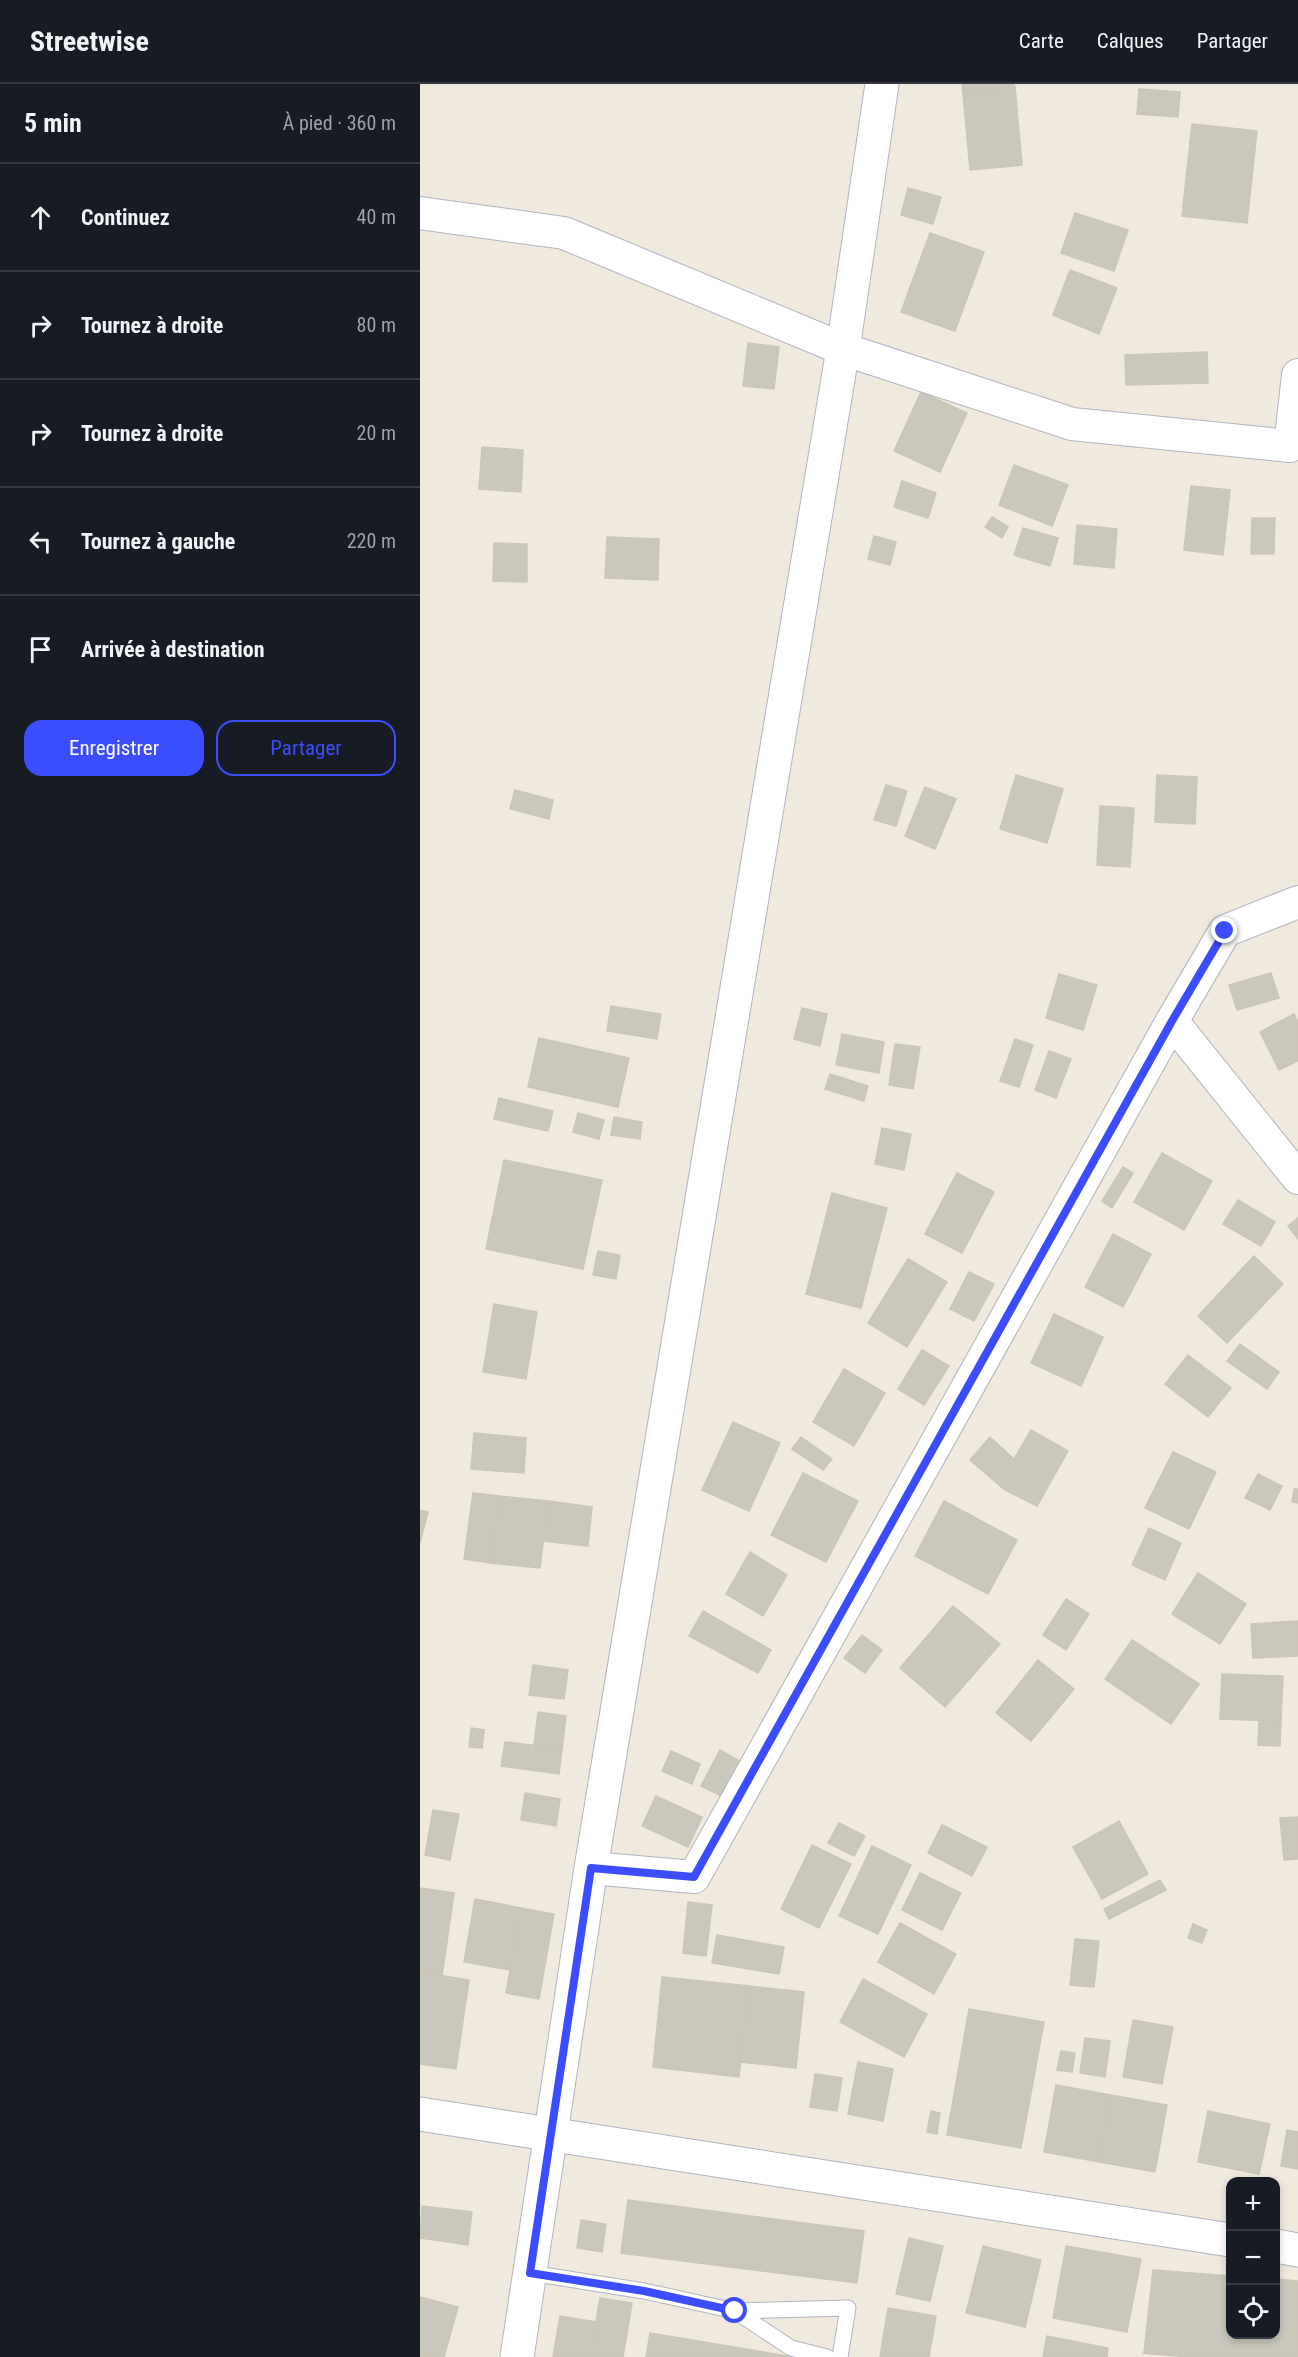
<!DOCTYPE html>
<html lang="fr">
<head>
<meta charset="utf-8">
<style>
  :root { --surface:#171b24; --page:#20242c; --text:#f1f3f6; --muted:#9ea1a6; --line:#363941; --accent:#3b4dff }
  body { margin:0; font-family:"Roboto Condensed",sans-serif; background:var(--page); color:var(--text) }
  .controls { position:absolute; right:18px; bottom:18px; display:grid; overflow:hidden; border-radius:12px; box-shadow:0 3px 9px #0003 }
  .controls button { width:54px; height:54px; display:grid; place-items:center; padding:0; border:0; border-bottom:2px solid var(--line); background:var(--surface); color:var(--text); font:30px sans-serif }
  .stop { position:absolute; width:18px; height:18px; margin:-14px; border:4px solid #3b4dff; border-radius:50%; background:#fff }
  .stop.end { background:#3b4dff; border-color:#fff; box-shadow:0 2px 6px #0008 }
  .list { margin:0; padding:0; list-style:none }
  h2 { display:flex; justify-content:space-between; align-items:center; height:78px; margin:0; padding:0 24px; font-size:26px }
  h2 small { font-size:20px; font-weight:400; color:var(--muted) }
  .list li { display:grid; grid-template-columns:39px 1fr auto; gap:18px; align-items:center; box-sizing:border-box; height:108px; padding:0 24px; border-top:2px solid var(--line) }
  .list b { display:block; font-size:22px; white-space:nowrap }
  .list em { font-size:20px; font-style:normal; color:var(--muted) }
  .actions { display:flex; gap:12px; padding:18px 24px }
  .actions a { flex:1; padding:14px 0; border:2px solid var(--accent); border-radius:18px; text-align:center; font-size:21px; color:var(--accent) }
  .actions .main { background:var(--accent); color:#fff }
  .icon { flex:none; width:33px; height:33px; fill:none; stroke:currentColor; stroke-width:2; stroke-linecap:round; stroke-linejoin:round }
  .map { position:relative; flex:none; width:878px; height:2273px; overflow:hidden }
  header { display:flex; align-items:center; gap:36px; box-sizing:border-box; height:84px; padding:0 30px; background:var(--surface); border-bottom:2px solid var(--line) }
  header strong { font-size:28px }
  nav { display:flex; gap:33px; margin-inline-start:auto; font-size:21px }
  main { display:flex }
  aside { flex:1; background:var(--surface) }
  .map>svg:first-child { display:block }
  .building { fill:#cac7bc; stroke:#cbc6b7; stroke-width:1.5 }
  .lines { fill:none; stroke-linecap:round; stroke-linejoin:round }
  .lane-casing { stroke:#b2b3c1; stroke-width:17 }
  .street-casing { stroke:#b2b3c1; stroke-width:34 }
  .secondary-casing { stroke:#b2b3c1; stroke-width:35 }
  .lane { stroke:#fff; stroke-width:15 }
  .street { stroke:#fff; stroke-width:32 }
  .secondary { stroke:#fff; stroke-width:33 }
  .route { stroke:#3b4dff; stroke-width:8 }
</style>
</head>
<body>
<header>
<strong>Streetwise</strong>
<nav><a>Carte</a><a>Calques</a><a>Partager</a></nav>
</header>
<main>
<aside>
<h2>5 min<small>À pied · 360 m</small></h2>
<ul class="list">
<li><svg class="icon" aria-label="ahead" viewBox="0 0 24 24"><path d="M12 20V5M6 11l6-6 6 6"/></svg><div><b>Continuez</b></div><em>40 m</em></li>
<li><svg class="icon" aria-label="right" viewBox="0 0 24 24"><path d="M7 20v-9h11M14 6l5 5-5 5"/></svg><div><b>Tournez à droite</b></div><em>80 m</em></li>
<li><svg class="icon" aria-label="right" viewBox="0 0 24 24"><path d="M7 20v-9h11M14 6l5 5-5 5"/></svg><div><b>Tournez à droite</b></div><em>20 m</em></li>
<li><svg class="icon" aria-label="left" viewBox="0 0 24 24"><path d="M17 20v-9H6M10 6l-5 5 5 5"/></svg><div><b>Tournez à gauche</b></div><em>220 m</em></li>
<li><svg class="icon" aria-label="arrive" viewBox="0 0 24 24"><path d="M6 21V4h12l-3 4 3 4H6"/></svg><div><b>Arrivée à destination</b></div></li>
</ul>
<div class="actions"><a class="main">Enregistrer</a><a>Partager</a></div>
</aside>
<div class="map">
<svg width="878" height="2273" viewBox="0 0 878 2273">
  <rect width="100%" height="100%" fill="#efe9de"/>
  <g class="building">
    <polygon points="542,0 594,0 595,3 543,9"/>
    <polygon points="595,3 602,81 550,86 543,9"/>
    <polygon points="719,5 760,8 758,33 717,30"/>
    <polygon points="772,40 837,47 827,139 762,132"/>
    <polygon points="488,104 521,113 513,140 481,131"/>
    <polygon points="655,129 708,146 694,187 641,169"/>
    <polygon points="510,149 564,168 535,247 481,228"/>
    <polygon points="650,186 697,204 679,250 633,231"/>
    <polygon points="328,259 359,263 354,305 323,302"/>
    <polygon points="787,268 788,299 706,301 705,271"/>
    <polygon points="501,308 547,329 520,388 474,367"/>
    <polygon points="62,363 103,366 101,408 59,405"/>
    <polygon points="594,381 648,401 632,442 579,421"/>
    <polygon points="482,397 516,409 508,434 474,423"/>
    <polygon points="771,402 810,406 803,471 764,466"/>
    <polygon points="572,433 588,443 582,454 565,443"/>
    <polygon points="832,434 855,434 854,470 831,470"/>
    <polygon points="657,441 697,445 694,484 654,480"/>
    <polygon points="603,444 638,454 630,482 594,471"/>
    <polygon points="454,452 476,458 470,481 448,475"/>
    <polygon points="187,453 239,455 238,496 185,494"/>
    <polygon points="74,459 107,460 107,498 73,497"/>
    <polygon points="596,691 643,705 627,759 580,745"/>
    <polygon points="737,691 777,693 775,740 735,738"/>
    <polygon points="466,701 487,707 476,742 454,736"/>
    <polygon points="505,703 536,715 515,765 485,752"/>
    <polygon points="95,706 133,716 129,735 90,725"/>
    <polygon points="680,722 714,724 710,783 677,781"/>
    <polygon points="851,889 859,914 817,926 809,901"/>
    <polygon points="639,890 677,901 663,946 626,934"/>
    <polygon points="191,922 241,930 237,955 187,947"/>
    <polygon points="382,924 407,930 400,962 374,955"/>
    <polygon points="874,930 878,938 878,977 859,986 840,948"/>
    <polygon points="422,950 464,958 459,989 416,981"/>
    <polygon points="119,954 209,974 198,1023 108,1003"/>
    <polygon points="595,955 613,961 599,1003 580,997"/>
    <polygon points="475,960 500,963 493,1005 469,1001"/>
    <polygon points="629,967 651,975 636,1014 615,1006"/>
    <polygon points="410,990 448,1002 444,1017 405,1005"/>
    <polygon points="79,1014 133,1027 128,1047 74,1035"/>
    <polygon points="158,1029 184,1036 179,1055 153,1048"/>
    <polygon points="194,1033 222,1038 220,1055 191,1051"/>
    <polygon points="462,1044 491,1050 484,1086 455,1080"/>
    <polygon points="742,1069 792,1097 764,1146 714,1118"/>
    <polygon points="84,1076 182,1096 163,1185 66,1165"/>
    <polygon points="703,1083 713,1089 692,1124 682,1117"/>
    <polygon points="537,1089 574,1108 542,1169 505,1150"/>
    <polygon points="412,1109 467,1124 441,1224 386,1210"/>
    <polygon points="818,1116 855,1138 841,1162 803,1140"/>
    <polygon points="878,1134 878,1155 868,1142"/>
    <polygon points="693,1150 731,1170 703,1223 665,1203"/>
    <polygon points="178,1167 200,1171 196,1195 173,1191"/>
    <polygon points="834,1172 863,1200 807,1259 778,1232"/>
    <polygon points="488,1175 527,1198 487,1263 448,1239"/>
    <polygon points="549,1188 574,1200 554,1237 530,1225"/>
    <polygon points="74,1220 117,1228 106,1295 63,1288"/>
    <polygon points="634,1230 683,1253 661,1302 611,1279"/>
    <polygon points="820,1260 859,1288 847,1305 807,1277"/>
    <polygon points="502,1266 529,1282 504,1321 478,1305"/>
    <polygon points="768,1271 811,1304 788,1333 745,1300"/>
    <polygon points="424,1285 465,1309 434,1362 393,1338"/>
    <polygon points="313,1338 360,1359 329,1427 282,1406"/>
    <polygon points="611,1346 648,1367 617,1422 585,1406 550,1376 570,1353 594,1375"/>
    <polygon points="54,1349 106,1354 104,1389 51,1385"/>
    <polygon points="381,1353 412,1375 403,1386 372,1365"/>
    <polygon points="753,1368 796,1388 769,1445 725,1424"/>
    <polygon points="383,1389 438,1417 406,1478 351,1451"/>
    <polygon points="838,1390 862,1402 850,1426 825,1414"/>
    <polygon points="874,1405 878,1405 878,1419 872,1418"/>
    <polygon points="53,1409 79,1412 71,1479 44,1475"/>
    <polygon points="79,1412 128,1417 120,1484 71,1479"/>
    <polygon points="128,1417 172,1423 168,1462 123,1457"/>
    <polygon points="524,1417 597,1456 568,1510 495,1472"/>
    <polygon points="0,1426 8,1428 0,1459"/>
    <polygon points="729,1444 761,1459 745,1496 712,1481"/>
    <polygon points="330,1468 367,1491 343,1532 306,1510"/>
    <polygon points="778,1489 826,1520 800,1560 752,1530"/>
    <polygon points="646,1515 669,1530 646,1566 623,1551"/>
    <polygon points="533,1522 580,1560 525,1623 480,1584"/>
    <polygon points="283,1527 351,1566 338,1589 269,1552"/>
    <polygon points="878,1537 878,1572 833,1574 831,1540"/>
    <polygon points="442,1551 462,1566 445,1589 424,1574"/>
    <polygon points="712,1556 779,1600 751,1640 685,1595"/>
    <polygon points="618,1576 654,1605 611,1657 576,1629"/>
    <polygon points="113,1581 148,1586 144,1615 109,1611"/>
    <polygon points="802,1590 863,1592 861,1637 800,1635"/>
    <polygon points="118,1628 146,1632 142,1665 114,1661"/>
    <polygon points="839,1636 861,1637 860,1662 838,1661"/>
    <polygon points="51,1644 64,1646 62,1664 49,1663"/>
    <polygon points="85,1658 142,1665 139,1690 81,1682"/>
    <polygon points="300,1666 325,1680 307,1715 281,1702"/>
    <polygon points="251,1667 280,1680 272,1700 242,1687"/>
    <polygon points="105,1709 140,1715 136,1742 101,1736"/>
    <polygon points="236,1712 282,1733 268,1763 222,1742"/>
    <polygon points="13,1726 39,1730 30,1776 5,1771"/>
    <polygon points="878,1733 878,1775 864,1776 860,1734"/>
    <polygon points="699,1737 728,1790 682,1815 653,1763"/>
    <polygon points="419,1739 445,1752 434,1772 408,1759"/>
    <polygon points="522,1741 567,1763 552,1792 508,1769"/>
    <polygon points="392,1761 431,1780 399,1844 361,1825"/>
    <polygon points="452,1762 491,1781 458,1850 419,1832"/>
    <polygon points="500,1789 541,1809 522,1846 482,1826"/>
    <polygon points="740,1796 746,1806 689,1835 684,1825"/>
    <polygon points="0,1804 34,1809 22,1892 0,1888"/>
    <polygon points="55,1815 101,1824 90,1886 44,1878"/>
    <polygon points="268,1818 292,1821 286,1872 263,1869"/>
    <polygon points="101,1824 134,1830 119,1915 86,1909"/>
    <polygon points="480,1839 536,1870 514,1910 458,1878"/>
    <polygon points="773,1840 787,1846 782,1859 768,1854"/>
    <polygon points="297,1851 364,1863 359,1890 292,1879"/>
    <polygon points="655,1855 679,1857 674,1903 650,1901"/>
    <polygon points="0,1888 49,1896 36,1985 0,1980"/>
    <polygon points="242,1893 329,1902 319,1993 233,1983"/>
    <polygon points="443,1895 507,1930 484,1973 420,1938"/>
    <polygon points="329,1902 384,1908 376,1984 321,1978"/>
    <polygon points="549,1925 624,1938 601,2064 527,2051"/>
    <polygon points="713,1936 753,1943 742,2000 703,1993"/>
    <polygon points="665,1954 690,1957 685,1993 660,1989"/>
    <polygon points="641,1967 655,1969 652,1988 637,1986"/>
    <polygon points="438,1978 473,1985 463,2037 428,2030"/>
    <polygon points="395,1990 422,1994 417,2027 390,2023"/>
    <polygon points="636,2001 691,2011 679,2078 624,2068"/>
    <polygon points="691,2011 747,2021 735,2088 679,2078"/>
    <polygon points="511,2027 520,2029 517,2050 507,2048"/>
    <polygon points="788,2027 850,2040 839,2090 778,2078"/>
    <polygon points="867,2046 878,2048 878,2085 861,2082"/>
    <polygon points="208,2116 444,2147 437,2199 201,2169"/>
    <polygon points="2,2122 52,2128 48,2161 0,2154"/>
    <polygon points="161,2136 186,2140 182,2168 157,2164"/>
    <polygon points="489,2154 523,2162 510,2217 476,2210"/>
    <polygon points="563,2162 621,2176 605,2243 546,2229"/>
    <polygon points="646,2162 721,2175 707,2248 633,2234"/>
    <polygon points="733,2186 810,2192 810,2250 856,2250 856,2195 878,2197 878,2273 767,2273 724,2269"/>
    <polygon points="0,2213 38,2223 24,2273 0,2272"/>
    <polygon points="180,2214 212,2219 203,2273 170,2273"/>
    <polygon points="468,2224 516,2232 509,2273 460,2273"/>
    <polygon points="140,2232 177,2238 170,2273 133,2273"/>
    <polygon points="230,2249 373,2273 226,2273"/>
    <polygon points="627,2252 688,2264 687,2273 623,2273"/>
  </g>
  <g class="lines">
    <g class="lane-casing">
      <g id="lane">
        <polyline points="110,2189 224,2207 315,2227 428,2224 420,2273"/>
        <polyline points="315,2227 371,2264 407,2273"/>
      </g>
    </g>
    <g class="street-casing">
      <g id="street">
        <polyline points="0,129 144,149 423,265 652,340 870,362 878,291"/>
        <polyline points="752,937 878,1094"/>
        <polyline points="171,1784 274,1793 752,937 805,847 878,818"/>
      </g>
    </g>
    <g class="secondary-casing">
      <g id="secondary">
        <polyline points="0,2030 810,2156"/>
        <polyline points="856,2162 878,2166"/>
        <polyline points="97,2273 171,1784 423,265 462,0"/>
      </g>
    </g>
    <use href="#lane" class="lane"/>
    <use href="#street" class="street"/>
    <use href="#secondary" class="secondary"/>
  </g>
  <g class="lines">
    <polyline class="route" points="315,2227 224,2207 110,2189 171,1784 274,1793 752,937 805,847"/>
  </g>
</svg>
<div class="controls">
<button>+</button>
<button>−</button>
<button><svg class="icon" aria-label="locate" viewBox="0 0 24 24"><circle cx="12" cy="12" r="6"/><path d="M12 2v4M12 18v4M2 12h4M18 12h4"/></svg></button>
</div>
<div class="stop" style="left:315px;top:2227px"></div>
<div class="stop end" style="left:805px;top:847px"></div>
</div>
</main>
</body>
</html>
